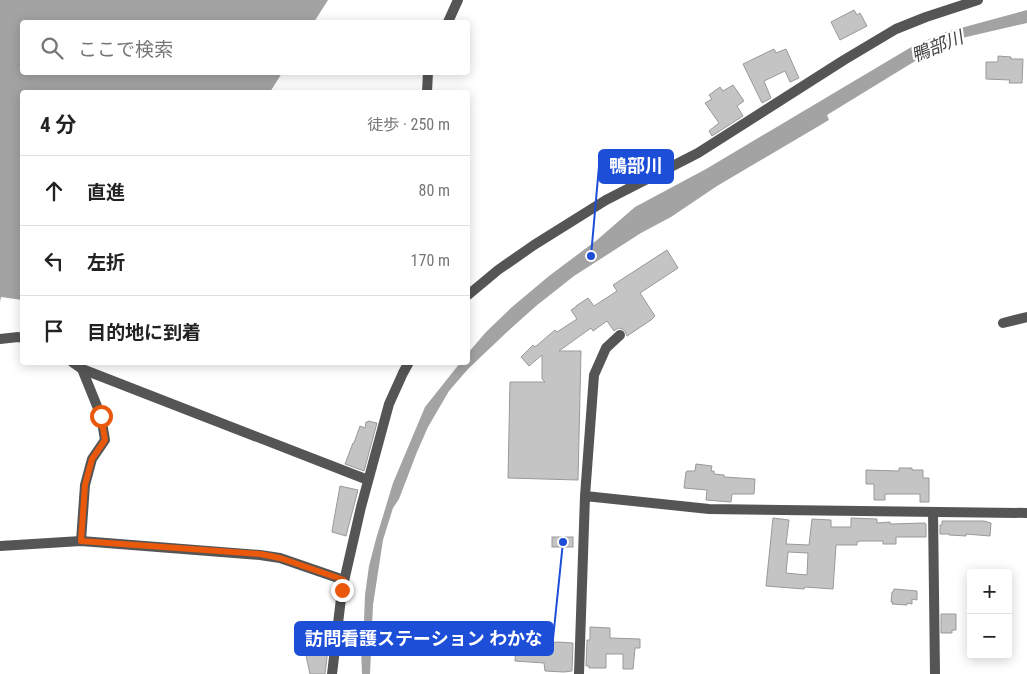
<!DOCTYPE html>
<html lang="ja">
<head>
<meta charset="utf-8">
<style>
  :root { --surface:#fff; --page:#f6f6f6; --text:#222; --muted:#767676; --line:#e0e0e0 }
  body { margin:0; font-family:"Roboto Condensed","Noto Sans JP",sans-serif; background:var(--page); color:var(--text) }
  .controls { position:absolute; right:15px; bottom:15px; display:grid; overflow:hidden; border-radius:5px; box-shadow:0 2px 12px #0003 }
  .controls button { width:45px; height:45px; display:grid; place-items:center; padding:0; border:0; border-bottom:1px solid var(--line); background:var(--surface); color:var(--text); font:25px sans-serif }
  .stop { position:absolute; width:15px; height:15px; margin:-11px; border:4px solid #ea580c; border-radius:50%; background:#fff }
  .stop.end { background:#ea580c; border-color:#fff; box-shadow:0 1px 5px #0008 }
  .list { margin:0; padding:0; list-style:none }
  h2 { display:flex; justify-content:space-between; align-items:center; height:65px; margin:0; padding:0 20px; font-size:21px }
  h2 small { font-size:16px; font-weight:400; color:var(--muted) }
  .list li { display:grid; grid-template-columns:32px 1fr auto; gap:15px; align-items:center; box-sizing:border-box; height:70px; padding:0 20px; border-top:1px solid var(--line) }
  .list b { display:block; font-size:19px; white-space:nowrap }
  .list em { font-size:16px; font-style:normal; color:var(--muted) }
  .icon { flex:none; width:28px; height:28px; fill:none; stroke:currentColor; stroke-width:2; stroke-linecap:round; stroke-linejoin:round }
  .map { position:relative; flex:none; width:1027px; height:674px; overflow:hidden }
  .search { position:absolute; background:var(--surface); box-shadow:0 2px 12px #0003; left:20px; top:20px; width:450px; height:55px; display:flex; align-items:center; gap:12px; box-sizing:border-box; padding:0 18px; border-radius:5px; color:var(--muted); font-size:19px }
  .panel { position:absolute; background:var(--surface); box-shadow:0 2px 12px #0003; left:20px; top:90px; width:450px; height:275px; border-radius:5px }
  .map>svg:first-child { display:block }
  .water { fill:#a3a3a3 }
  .building { fill:#c4c4c4; stroke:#999; fill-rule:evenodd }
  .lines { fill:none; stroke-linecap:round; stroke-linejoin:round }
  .street { stroke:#555; stroke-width:10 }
  .route { stroke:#ea580c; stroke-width:6 }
  .labels { text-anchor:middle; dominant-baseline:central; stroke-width:4.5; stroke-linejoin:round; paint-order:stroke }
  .water-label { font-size:18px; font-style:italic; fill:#444; stroke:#fff }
  .leader { fill:none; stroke:#1d4ed8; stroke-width:2 }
  .callout-dot { fill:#1d4ed8; stroke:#fff; stroke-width:2 }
  .callout { fill:#1d4ed8; stroke:#1d4ed8; stroke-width:2 }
  .callout-label { font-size:18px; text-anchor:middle; font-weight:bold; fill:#fff }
</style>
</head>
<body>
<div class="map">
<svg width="1027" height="674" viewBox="0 0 1027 674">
  <rect width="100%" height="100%" fill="#fff"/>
  <g class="water">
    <polygon points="0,0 328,0 314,22 22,22 22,72 282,73 270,92 22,92 22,300 1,297 0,302"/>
    <polygon points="1027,10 1027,23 962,38 944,46 925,55 827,115 829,120 717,186 671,217 641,233 574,276 536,306 507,332 468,369 449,391 428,427 417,452 399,499 393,508 383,540 373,605 370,674 362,674 361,648 364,621 365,595 369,566 376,539 393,483 425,407 460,363 468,362 468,353 486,332 512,307 549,276 597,240 635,207 706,169 913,46 946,32"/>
  </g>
  <g class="building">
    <polygon points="854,10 857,15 860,13 867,26 840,40 831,22"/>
    <polygon points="774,49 776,53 786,49 799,78 790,82 785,71 764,81 771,98 762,103 743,64"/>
    <polygon points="998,56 1011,57 1011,59 1023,59 1022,83 1009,83 1010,80 986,79 986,62 998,62"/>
    <polygon points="733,85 744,101 737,106 743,116 712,136 709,131 719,123 705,103 712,99 709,95 720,87 723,91"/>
    <polygon points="667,250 678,268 640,293 655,316 651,320 627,336 625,331 622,329 618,328 614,331 607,321 593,331 591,328 559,351 581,351 578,480 508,478 510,382 545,382 542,379 542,355 529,366 521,357 533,345 535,347 555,330 557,332 577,319 571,310 576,307 576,306 588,298 594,306 617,291 613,285"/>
    <polygon points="368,421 377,423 364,471 345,464 353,443 354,443 360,426 365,428 366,422 368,422"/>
    <polygon points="696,464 712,466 711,471 714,471 714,474 724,475 724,477 755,479 754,494 732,494 731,502 706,500 707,490 684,488 686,472 687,471 695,471"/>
    <polygon points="899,468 912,468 912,470 923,470 923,478 929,478 929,502 920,502 920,494 885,494 885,500 874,500 874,484 866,484 866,470 899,471"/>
    <polygon points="340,486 358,490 346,536 332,532 332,531"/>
    <path d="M773,518L789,520L786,544L809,545L812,519L831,520V527H851V518L877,519V523L890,522V524L925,523L926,524V537H896V544H883V541H860L857,542V545H836L833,589L805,587L804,589L766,586ZM788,552L808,553L807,575L786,573Z"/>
    <polygon points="942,521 984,521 991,523 990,536 966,534 966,536 949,535 949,534 940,534 940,525 942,525"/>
    <rect x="552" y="537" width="21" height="10"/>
    <polygon points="894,589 917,591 917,600 912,599 912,604 907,603 907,605 892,604 893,602 891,602 892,592 893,592"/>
    <polygon points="941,614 956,614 956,630 952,630 952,633 941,633"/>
    <polygon points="319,623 331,624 325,674 310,674 305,651 305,640 316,641"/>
    <polygon points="590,627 610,628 610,638 640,639 640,648 635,648 633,669 623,669 623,654 606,654 606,668 589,668 589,666 586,666 587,640 590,640"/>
    <polygon points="516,640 537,641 537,644 558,642 573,643 572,671 564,672 545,671 544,663 515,661"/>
  </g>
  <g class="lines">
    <g class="street">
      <polyline points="448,22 458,0"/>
      <polyline points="427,92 428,72"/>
      <polyline points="468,295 498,270 534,245 606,200 698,153 844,60 896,29 926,17 978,0"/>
      <polyline points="1003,323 1027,317"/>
      <polyline points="0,339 18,337 22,338"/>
      <polyline points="72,362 82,369 368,480"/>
      <polyline points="585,496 594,375 606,348 620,335"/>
      <polyline points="933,512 935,674"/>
      <polyline points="81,541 85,485 92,459 105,440 101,416 82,369"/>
      <polyline points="0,546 81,541 260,555 280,558 344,580"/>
      <polyline points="332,674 342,590 361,507 389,404 403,373 409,362"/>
      <polyline points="579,674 585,496 709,509 1027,513"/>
    </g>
  </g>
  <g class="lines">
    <polyline class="route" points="101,416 105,440 92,459 85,485 81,541 260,554 280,558 344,580 342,590"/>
  </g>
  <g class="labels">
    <g class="water-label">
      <text transform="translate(937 46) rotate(-22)">鴨部川</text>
    </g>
  </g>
  <path class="leader" d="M591 256L599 166M563 542L553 639"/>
  <g class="callout-dot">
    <circle cx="591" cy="256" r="5"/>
    <circle cx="563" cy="542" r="5"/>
  </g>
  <g class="callout">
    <rect x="599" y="150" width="74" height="33" rx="5"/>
    <rect x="295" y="622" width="258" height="33" rx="5"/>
  </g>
  <g class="callout-label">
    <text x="636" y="172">鴨部川</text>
    <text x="424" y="645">訪問看護ステーション わかな</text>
  </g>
</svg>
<div class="controls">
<button>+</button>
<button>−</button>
</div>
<div class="stop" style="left:101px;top:416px"></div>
<div class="stop end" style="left:342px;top:590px"></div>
<div class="search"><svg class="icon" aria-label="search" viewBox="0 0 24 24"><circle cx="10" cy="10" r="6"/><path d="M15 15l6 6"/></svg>ここで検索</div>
<section class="panel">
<h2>4 分<small>徒歩 · 250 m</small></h2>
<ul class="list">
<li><svg class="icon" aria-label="ahead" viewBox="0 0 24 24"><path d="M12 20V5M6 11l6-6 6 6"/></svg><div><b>直進</b></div><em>80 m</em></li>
<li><svg class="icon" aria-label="left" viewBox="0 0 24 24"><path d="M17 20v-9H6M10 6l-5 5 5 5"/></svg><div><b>左折</b></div><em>170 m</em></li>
<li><svg class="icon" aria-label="arrive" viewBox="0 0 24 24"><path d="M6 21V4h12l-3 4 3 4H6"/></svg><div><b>目的地に到着</b></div></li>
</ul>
</section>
</div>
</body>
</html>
